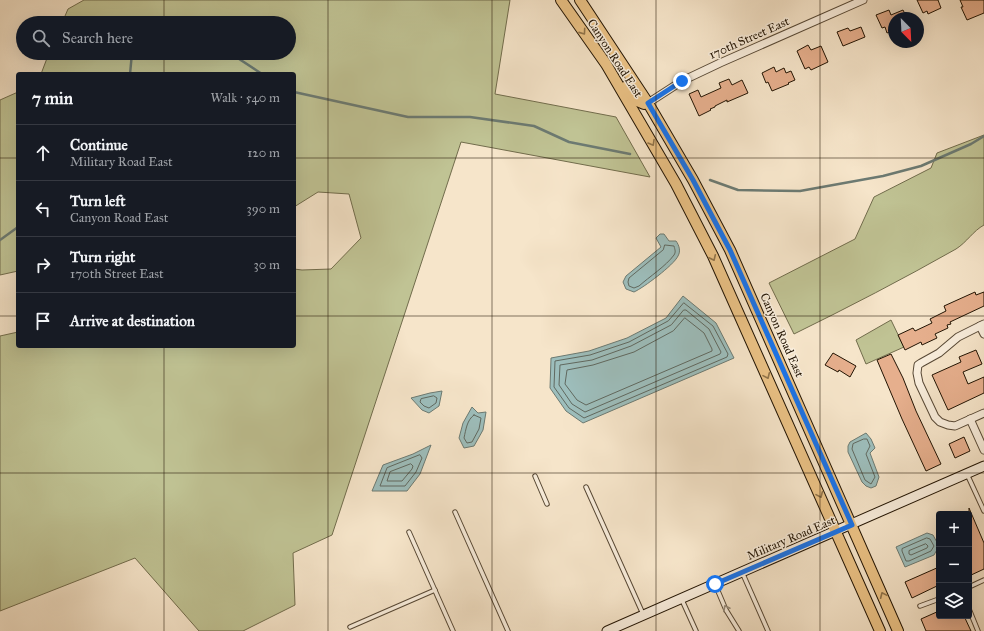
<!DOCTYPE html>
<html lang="en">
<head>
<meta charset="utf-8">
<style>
  :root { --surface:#171b24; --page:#242831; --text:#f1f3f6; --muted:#9ea1a6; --line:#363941 }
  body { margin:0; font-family:"IM FELL Great Primer",serif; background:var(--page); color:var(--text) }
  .controls { position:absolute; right:12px; bottom:12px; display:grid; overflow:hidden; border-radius:4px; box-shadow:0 4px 16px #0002 }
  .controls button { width:36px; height:36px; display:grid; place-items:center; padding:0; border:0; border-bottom:1px solid var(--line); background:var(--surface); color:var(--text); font:20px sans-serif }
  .compass { position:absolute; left:888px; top:12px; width:36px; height:36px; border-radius:50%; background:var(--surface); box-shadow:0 4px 16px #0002; rotate:156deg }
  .stop { position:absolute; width:12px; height:12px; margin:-9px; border:3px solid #1a73e8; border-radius:50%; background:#fff }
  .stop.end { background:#1a73e8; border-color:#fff; box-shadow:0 1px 4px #0008 }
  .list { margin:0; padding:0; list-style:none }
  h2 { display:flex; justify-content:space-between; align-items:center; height:52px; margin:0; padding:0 16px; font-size:17px }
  h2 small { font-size:13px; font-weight:400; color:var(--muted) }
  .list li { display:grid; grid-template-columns:26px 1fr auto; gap:12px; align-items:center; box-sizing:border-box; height:56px; padding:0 16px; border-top:1px solid var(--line) }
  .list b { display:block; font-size:15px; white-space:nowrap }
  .list p { margin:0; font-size:13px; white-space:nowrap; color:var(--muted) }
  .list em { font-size:13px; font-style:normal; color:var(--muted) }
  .icon { flex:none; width:22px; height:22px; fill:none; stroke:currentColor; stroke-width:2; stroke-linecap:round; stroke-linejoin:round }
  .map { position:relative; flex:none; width:984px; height:631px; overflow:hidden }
  .search { position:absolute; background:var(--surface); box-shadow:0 4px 16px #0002; left:16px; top:16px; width:280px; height:44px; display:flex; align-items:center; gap:10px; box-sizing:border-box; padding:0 14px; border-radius:22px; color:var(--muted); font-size:15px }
  .panel { position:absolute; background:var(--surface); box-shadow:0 4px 16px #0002; left:16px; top:72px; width:280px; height:276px; border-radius:4px }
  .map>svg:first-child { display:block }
  .green { fill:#c0c394; stroke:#716c4c }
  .water { fill:#9dbebc; stroke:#6c7a72 }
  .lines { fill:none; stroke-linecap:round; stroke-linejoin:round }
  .shore { stroke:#606960; stroke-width:1 }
  .stream { stroke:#6c7a72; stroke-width:2.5 }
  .building { fill:#e6af8d; stroke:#221403 }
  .lane-casing { stroke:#574835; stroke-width:5.5 }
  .street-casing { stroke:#574835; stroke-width:9 }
  .secondary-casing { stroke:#221403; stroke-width:11 }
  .primary-casing { stroke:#221403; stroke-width:12 }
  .lane { stroke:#f9eedd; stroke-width:3.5 }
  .street { stroke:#f9eedd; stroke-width:7 }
  .secondary { stroke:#f9eedd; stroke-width:9 }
  .primary { stroke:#ebc285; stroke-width:10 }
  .oneway { stroke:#91744a }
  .oneway2 { stroke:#988c7b }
  .route { stroke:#1a73e8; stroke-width:5 }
  .grid { fill:none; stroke:#221403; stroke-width:1; stroke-opacity:0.55 }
  .labels { text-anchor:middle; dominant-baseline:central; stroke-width:3; stroke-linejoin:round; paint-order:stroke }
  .street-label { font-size:12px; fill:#221403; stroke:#f9eedd }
</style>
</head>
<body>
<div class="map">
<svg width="984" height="631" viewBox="0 0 984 631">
  <rect width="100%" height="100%" fill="#f6e5ca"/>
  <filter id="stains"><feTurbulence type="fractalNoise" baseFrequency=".005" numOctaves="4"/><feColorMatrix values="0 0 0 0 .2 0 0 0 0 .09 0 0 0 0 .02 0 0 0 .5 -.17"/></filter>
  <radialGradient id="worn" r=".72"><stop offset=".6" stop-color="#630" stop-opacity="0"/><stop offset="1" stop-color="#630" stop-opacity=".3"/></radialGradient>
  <g class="green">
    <polygon points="84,0 510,0 495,94 616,117 650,177 461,142 332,535 293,553 295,605 243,631 199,631 135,558 0,611 0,336 18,332 18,346 294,346 294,269 302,270 331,269 361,238 349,194 318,192 294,207 294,74 41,74 49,53 289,53 289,23 62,23 68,9"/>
    <polygon points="18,92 18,271 0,275 0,100"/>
    <path d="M984,135V225C973,231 967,242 956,249C903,279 849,307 794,334L769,283L855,239L874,197L931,168L937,153Z"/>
    <polygon points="891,320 904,347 866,364 856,340"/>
  </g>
  <g class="water">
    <path d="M660,234H664L669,241H676C679,245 681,251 678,256C674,265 643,288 634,292L626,289L623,282L626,276L661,247L656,238Z"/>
    <polygon points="683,296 716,323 734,358 583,423 566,411 550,388 551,358 589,351 627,338 666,318"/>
    <polygon points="442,391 439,406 429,413 422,410 411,398 430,393"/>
    <polygon points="472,407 478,413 486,412 483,430 474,446 464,448 459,438 463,423"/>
    <polygon points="866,433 871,439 875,448 870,453 879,477 876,486 871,488 866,486 862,482 848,452 848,446 850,442"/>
    <polygon points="431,445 420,474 407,491 372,491 383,465 413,454"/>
    <polygon points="927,533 933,535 939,546 934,555 905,567 896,547"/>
  </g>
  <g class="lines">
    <g class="shore">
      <path d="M665,245L674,246C675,250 676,252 674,255C666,266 649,277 639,286L634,288L629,286L628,282L629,278L663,250Z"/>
      <polygon points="684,303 713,326 728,354 727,357 584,418 569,408 554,387 555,361 590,355 629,342 668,321"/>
      <polygon points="684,310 686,310 709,329 721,352 720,354 585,412 572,404 559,385 560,365 592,360 631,346 671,325"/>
      <polygon points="685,318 704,333 712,349 712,351 586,405 577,400 565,384 567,370 593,365 634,352 673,331"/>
      <polygon points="434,396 437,398 436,403 429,408 424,406 420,402 421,399"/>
      <path d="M474,415L481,418L479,429L472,442L467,443L464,438C466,429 467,420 474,415Z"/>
      <polygon points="864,439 867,439 870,446 866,454 875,477 871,484 865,480 852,449 853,444"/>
      <polygon points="420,455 422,458 416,472 405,486 380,486 387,468"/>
      <polygon points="411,464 413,466 412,469 402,481 387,481 390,472"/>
      <polygon points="927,538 930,539 934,546 931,551 909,561 906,561 902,551 902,549"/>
      <polygon points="926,544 928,546 927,548 911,555 909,554 909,551"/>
    </g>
    <g class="stream">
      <polyline points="157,23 160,21 170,23"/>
      <polyline points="230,53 262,74"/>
      <polyline points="130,74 132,53"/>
      <polyline points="294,92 408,117 470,117 534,126 569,142 630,154"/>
      <polyline points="710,180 738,190 800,191 883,176 921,166 971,144 984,136"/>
      <polyline points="0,240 18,227"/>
    </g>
  </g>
  <g class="building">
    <polygon points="917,0 938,0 941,8 928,14 927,11 923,13"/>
    <polygon points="960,0 984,0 984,13 967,20 961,7 963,7"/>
    <polygon points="889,10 891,15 903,10 907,18 894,18 894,30 887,33 885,27 882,28 876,15"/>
    <polygon points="861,27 865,37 843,46 837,32 848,28 850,31"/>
    <polygon points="808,45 811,50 821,46 828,62 811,70 809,67 805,69 797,51"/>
    <polygon points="774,67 776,72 784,68 786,73 791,71 795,80 788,83 789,84 772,91 768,82 766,83 762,73"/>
    <polygon points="729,79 732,85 742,80 748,93 727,102 727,100 715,106 715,107 710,109 711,110 699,116 689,94 698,90 701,97 721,88 719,83"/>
    <polygon points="975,292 976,295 984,292 984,306 950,322 951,324 947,325 948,328 935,334 937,338 922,345 921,342 905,350 898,335 913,328 915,331 932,323 930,319 946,311 944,306"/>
    <polygon points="976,350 982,364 963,372 968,384 984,377 984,393 948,410 932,375 961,362 959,357"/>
    <polygon points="833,353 856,366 850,377 839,370 838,372 825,365"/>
    <polygon points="891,354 903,378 916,411 941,464 926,471 902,419 877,360"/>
    <polygon points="964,437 970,451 955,458 949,444"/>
    <polygon points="969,508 984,543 984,569 969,576"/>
    <polygon points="939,567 939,585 912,598 905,582"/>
    <polygon points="939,611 939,616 964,616 971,631 926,631 921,619"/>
  </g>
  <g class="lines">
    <g class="lane-casing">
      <g id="lane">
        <polyline points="967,474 984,511"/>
        <polyline points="535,476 547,504"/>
        <polyline points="586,487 643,614"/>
        <polyline points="455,512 508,631"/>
        <polyline points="409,532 453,631"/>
        <polyline points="742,572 768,631"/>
        <polyline points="715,584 726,610 739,631"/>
        <polyline points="969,587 984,580"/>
        <polyline points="682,600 696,631"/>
        <polyline points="920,606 939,599"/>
        <polyline points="969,609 978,631"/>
        <polyline points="350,627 435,590"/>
      </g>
    </g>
    <g class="street-casing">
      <g id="street">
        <polyline points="648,103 682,81 720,63 863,0"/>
        <polyline points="984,324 958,337 939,353 921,363 918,365 917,373 919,383 935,417 940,422 948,425 955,426 984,413"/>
        <polyline points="980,326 984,334"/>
        <polyline points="970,419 984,450"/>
      </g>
    </g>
    <g class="secondary-casing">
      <polyline id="secondary" points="607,631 984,466"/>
    </g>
    <g class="primary-casing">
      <g id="primary">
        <polyline points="561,0 606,64 676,184 713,256 880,631"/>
        <polyline points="580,0 648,103 693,180 730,250 898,631"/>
        <polyline points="625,87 637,101 644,104 648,103"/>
      </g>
    </g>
    <use href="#lane" class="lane"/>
    <use href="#street" class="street"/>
    <use href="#secondary" class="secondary"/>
    <use href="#primary" class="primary"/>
  </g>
  <defs><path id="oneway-chevron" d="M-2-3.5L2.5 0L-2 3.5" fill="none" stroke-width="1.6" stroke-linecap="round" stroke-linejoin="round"/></defs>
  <g class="oneway">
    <use href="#oneway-chevron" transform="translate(583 32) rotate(55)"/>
    <use href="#oneway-chevron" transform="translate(652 143) rotate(60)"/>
    <use href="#oneway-chevron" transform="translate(713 258) rotate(65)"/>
    <use href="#oneway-chevron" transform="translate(767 376) rotate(66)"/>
    <use href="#oneway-chevron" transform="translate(820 495) rotate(66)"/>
    <use href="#oneway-chevron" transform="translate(883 595) rotate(-114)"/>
  </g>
  <use class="oneway2" href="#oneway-chevron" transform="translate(726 608) rotate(-117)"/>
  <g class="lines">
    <polyline class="route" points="682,81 648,103 693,180 730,250 852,525 715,584"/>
  </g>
  <path class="grid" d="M164,0V23M328,0V631M492,0V631M656,0V631M820,0V631M164,53V74M0,158H18M294,158H984M0,316H18M294,316H984M164,346V631M0,473H984"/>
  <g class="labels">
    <g class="street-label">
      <text transform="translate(749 38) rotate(-24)">170th Street East</text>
      <text transform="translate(615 58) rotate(57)">Canyon Road East</text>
      <text transform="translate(782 335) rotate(66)">Canyon Road East</text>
      <text transform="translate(791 538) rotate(-23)">Military Road East</text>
    </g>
  </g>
  <rect width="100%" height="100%" filter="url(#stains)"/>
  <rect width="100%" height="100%" fill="url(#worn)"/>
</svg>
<div class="controls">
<button>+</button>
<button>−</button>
<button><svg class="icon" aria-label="layers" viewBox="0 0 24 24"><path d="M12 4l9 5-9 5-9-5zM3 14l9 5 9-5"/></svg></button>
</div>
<svg class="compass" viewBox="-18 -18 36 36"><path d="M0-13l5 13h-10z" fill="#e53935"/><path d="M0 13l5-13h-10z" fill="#9ea1a6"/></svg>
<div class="stop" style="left:715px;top:584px"></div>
<div class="stop end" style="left:682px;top:81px"></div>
<div class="search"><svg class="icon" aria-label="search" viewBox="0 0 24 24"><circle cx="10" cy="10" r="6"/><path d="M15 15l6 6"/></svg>Search here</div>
<section class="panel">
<h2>7 min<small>Walk · 540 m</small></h2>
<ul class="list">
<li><svg class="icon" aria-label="ahead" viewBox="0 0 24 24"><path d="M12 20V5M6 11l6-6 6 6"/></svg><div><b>Continue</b><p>Military Road East</p></div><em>120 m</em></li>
<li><svg class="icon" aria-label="left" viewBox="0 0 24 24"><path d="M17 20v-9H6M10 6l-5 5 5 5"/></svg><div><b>Turn left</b><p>Canyon Road East</p></div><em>390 m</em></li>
<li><svg class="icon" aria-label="right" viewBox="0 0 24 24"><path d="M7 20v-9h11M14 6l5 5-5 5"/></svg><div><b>Turn right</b><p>170th Street East</p></div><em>30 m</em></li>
<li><svg class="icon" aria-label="arrive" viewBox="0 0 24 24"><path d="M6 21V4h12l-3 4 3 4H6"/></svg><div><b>Arrive at destination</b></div></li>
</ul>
</section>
</div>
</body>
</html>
